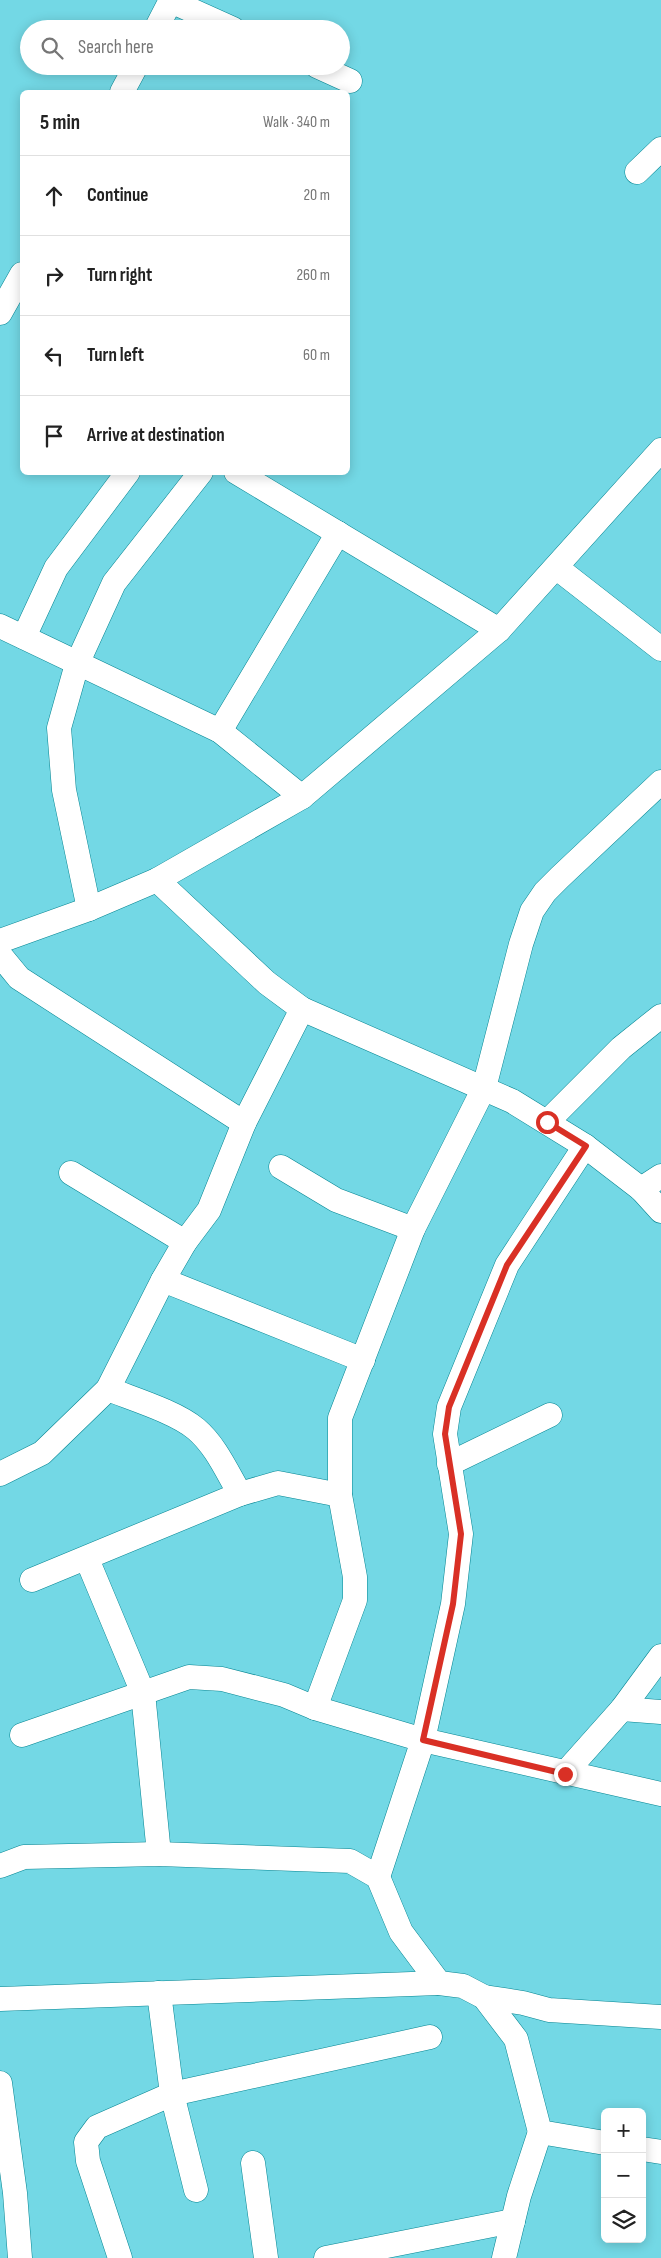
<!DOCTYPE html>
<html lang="en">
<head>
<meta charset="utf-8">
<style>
  :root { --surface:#fff; --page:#f6f6f6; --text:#222; --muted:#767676; --line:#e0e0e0 }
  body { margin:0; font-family:"Sofia Sans Condensed",sans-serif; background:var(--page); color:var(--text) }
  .controls { position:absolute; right:15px; bottom:15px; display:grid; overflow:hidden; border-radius:8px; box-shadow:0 2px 12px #0003 }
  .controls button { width:45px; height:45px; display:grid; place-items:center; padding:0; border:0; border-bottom:1px solid var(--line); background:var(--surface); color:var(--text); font:25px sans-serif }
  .stop { position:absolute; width:15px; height:15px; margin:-11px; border:4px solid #d93025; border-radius:50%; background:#fff }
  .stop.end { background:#d93025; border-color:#fff; box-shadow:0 1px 5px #0008 }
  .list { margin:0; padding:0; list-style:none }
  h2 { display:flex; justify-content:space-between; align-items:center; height:65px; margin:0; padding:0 20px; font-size:21px }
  h2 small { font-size:16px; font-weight:400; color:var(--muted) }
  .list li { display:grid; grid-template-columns:32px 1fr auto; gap:15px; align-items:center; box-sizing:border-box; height:80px; padding:0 20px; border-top:1px solid var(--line) }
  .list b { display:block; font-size:19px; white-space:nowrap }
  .list em { font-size:16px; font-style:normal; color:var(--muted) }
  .icon { flex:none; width:28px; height:28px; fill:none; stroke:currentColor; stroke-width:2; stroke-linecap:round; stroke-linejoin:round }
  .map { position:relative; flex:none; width:661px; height:2258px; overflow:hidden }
  .search { position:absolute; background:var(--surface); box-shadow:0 2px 12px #0003; left:20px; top:20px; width:330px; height:55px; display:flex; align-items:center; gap:12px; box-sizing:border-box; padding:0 18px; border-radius:28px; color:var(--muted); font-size:19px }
  .panel { position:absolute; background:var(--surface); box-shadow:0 2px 12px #0003; left:20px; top:90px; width:330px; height:385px; border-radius:8px }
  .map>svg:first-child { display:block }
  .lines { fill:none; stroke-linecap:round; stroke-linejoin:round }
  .minor-casing { stroke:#048592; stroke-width:25 }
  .minor { stroke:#fff; stroke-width:24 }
  .route { stroke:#d93025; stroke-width:6 }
</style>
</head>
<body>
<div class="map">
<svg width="661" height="2258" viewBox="0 0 661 2258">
  <rect width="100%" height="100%" fill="#73d8e5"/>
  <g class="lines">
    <g class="minor-casing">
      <g id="minor">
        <polyline points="171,1 233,29"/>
        <polyline points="156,29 171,0"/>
        <polyline points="317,66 350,81"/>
        <polyline points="122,92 136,66"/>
        <polyline points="637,172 661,149"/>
        <polyline points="0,313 22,274"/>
        <polyline points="236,472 499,630"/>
        <polyline points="557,568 661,649"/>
        <polyline points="0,626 220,731 302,797"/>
        <polyline points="24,637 56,568 128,472"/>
        <polyline points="220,731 338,533"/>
        <polyline points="157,880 267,983 302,1009 512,1101 585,1146 641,1189 661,1211"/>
        <polyline points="89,909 64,790 59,728 77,664 114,583 201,472"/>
        <polyline points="0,941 89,909 157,880 302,797 499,630 661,450"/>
        <polyline points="0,955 19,978 244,1123"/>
        <polyline points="547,1122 621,1048 661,1016"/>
        <polyline points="281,1167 336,1200 413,1229"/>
        <polyline points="71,1173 185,1242"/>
        <polyline points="641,1189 661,1176"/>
        <polyline points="163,1280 363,1360"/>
        <path d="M108,1389C133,1399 176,1412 196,1429C216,1446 227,1472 240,1494"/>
        <polyline points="449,1464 550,1415"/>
        <polyline points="0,1474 42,1453 108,1389 163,1280 185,1242 209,1210 244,1123 302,1009"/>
        <polyline points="87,1559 143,1693 159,1854"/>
        <polyline points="32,1580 240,1494 278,1483 340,1495"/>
        <polyline points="315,1708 355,1600 355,1577 340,1495 340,1418 413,1229 484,1088 521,944 532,911 545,892 560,877 661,782"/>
        <polyline points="622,1709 661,1712"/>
        <polyline points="22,1735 189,1677 222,1679 284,1695 315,1708 423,1740 661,1794"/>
        <polyline points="565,1773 622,1709 661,1656"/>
        <polyline points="0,1866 24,1857 159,1854 350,1861 378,1877 401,1932 439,1983 463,1986 484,1997 516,2039 540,2132 605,2143"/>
        <polyline points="378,1877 423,1740 453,1604 461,1534 445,1434 449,1407 507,1265 585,1146"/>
        <polyline points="159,1993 172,2094 196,2190"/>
        <polyline points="484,1997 523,2003 549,2010 661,2017"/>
        <polyline points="0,1999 439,1983"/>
        <polyline points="0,2083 15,2193 20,2258"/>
        <polyline points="642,2149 661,2152"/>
        <polyline points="253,2163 266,2258"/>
        <polyline points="120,2258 88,2161 86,2142 97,2127 172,2094 430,2037"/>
        <polyline points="326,2258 513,2221"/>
        <polyline points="504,2258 519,2196 540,2132"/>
      </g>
    </g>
    <use href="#minor" class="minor"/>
  </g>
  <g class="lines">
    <polyline class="route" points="547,1122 586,1146 507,1265 449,1407 445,1434 461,1534 453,1604 423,1740 565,1774"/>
  </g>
</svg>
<div class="controls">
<button>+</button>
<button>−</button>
<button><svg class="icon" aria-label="layers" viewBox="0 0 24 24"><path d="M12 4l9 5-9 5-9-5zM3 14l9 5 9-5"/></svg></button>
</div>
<div class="stop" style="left:547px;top:1122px"></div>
<div class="stop end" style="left:565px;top:1774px"></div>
<div class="search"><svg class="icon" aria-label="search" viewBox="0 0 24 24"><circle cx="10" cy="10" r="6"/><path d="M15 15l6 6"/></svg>Search here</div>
<section class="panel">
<h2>5 min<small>Walk · 340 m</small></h2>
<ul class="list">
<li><svg class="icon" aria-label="ahead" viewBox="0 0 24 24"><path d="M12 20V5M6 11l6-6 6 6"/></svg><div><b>Continue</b></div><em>20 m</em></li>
<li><svg class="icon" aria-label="right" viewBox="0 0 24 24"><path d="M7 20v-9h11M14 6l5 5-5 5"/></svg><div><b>Turn right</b></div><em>260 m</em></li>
<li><svg class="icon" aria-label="left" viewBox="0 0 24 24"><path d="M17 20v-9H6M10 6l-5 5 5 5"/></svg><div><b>Turn left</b></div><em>60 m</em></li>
<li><svg class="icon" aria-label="arrive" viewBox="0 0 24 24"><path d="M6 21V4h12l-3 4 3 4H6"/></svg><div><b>Arrive at destination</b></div></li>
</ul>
</section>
</div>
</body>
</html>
